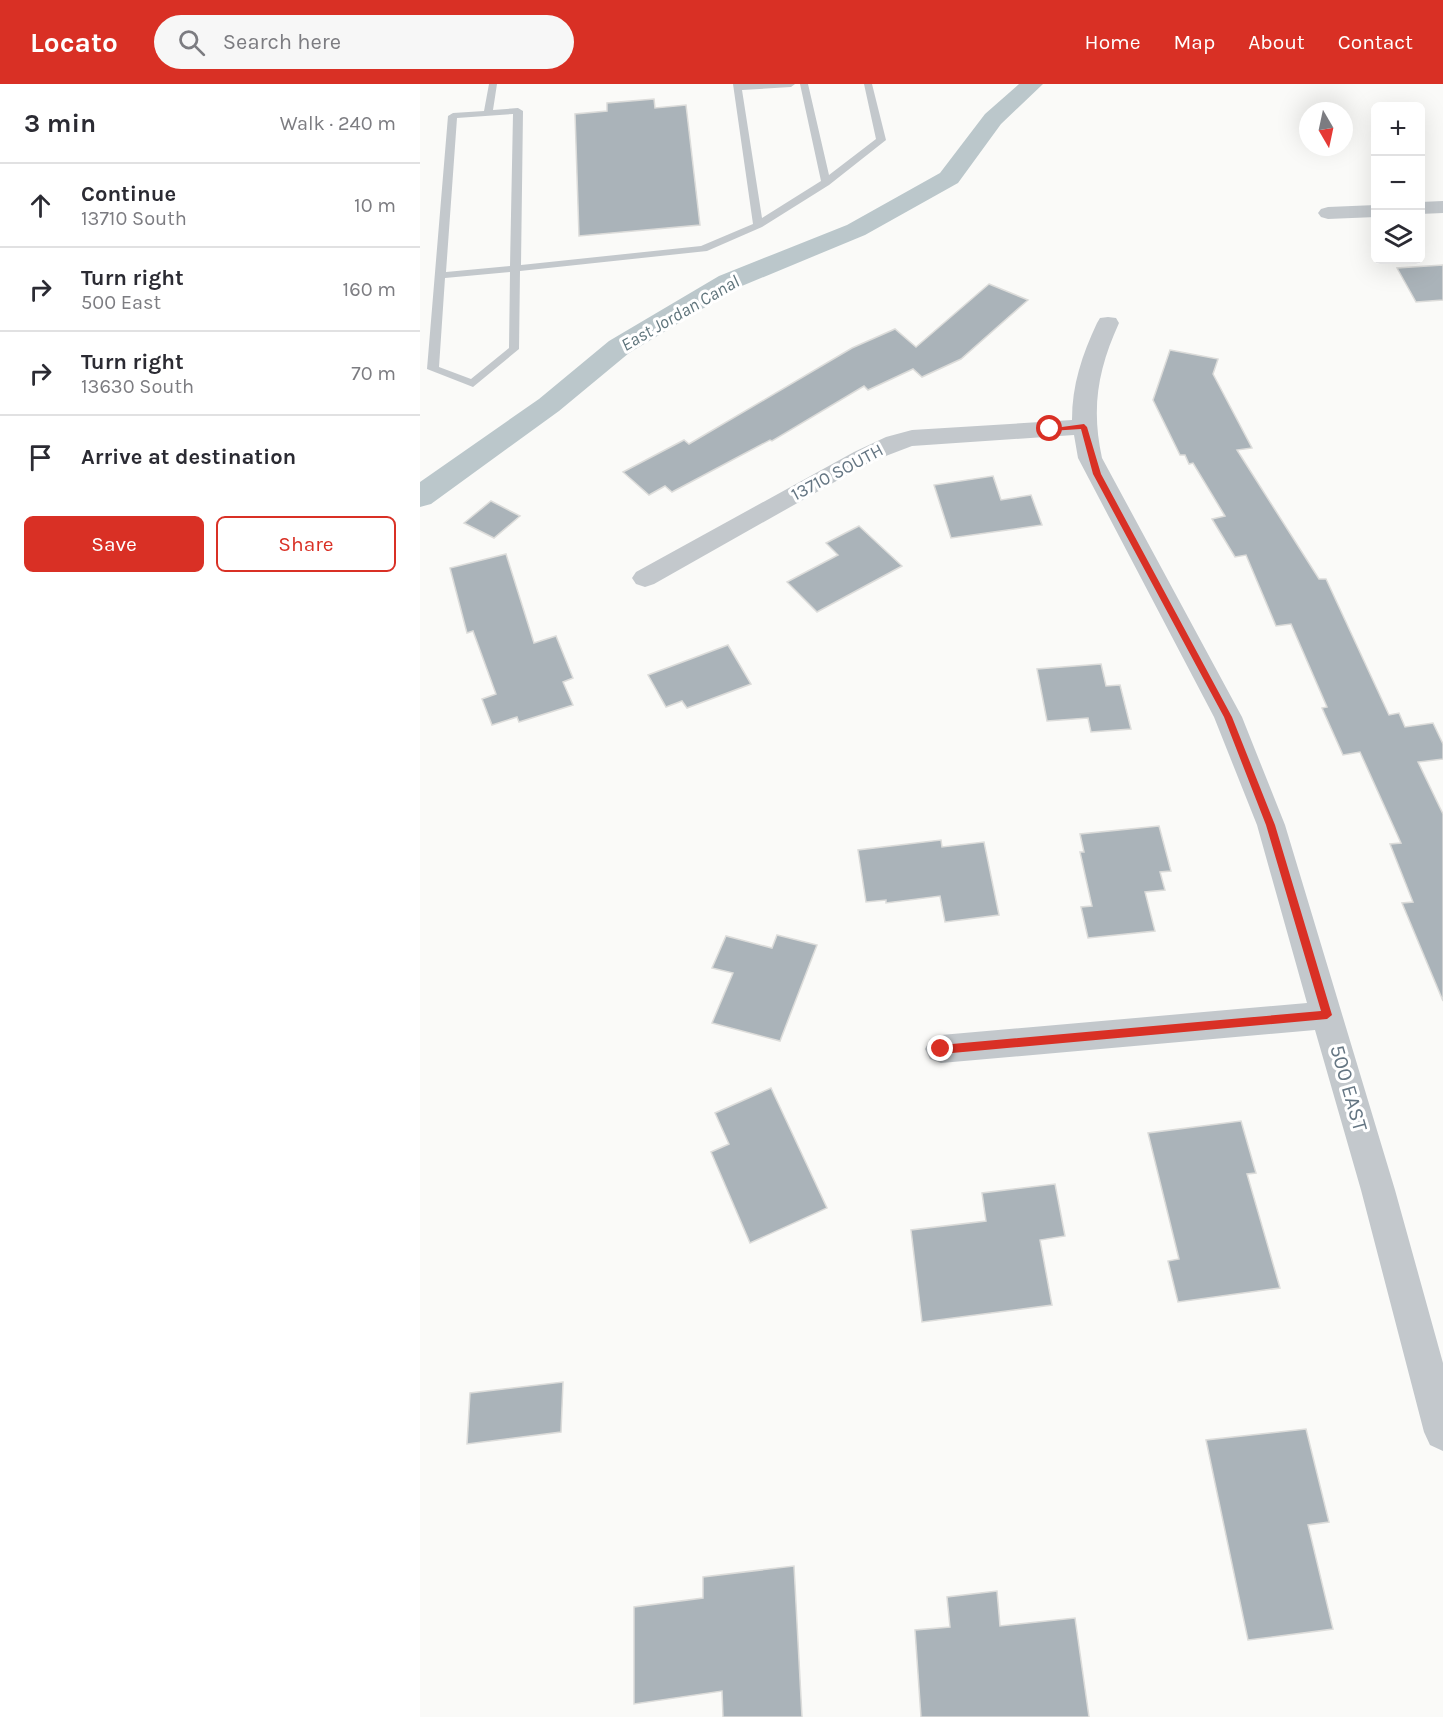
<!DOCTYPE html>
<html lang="en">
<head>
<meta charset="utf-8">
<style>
  :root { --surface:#fff; --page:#f7f7f7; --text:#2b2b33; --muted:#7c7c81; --line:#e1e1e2; --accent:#d93025 }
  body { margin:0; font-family:Karla,sans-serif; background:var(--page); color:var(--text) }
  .controls { position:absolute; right:18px; top:18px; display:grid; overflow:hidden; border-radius:9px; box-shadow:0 6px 24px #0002 }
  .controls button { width:54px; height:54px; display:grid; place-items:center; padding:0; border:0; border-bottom:2px solid var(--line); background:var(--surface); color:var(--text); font:30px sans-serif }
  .compass { position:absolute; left:879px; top:18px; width:54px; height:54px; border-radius:50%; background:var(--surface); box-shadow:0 6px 24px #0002; rotate:171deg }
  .stop { position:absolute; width:18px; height:18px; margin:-14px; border:4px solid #d93025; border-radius:50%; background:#fff }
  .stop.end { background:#d93025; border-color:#fff; box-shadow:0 2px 6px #0008 }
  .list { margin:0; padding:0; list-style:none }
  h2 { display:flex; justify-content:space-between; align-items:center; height:78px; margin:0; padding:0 24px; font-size:26px }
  h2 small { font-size:20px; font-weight:400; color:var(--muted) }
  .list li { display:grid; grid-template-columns:39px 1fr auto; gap:18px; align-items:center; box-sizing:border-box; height:84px; padding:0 24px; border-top:2px solid var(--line) }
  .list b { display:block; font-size:22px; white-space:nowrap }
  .list p { margin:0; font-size:20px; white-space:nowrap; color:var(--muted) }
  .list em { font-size:20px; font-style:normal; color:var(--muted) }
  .actions { display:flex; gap:12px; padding:18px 24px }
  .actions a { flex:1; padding:14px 0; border:2px solid var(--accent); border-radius:9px; text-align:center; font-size:21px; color:var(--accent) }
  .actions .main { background:var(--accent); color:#fff }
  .icon { flex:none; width:33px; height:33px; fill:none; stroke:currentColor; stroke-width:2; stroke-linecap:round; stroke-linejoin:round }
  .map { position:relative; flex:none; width:1023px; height:1633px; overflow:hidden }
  header { display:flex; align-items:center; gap:36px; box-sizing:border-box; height:84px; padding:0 30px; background:var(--accent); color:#fff }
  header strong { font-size:28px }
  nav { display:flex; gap:33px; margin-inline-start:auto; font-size:21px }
  .search { width:420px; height:54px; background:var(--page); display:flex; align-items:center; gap:15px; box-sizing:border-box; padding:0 21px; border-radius:33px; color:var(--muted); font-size:22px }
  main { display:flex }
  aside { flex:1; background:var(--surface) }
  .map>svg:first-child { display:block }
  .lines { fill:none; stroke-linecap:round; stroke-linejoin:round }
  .canal { fill:#bbc7cb; fill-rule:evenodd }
  .building { fill:#aab3b9; stroke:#dcdcda; stroke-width:1.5 }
  .service { fill:#c3c8cc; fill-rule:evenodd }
  .minor { fill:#c3c8cc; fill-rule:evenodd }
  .route { fill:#d93025 }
  .labels { text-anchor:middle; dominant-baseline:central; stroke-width:6; stroke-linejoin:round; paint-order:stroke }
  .far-water-label { font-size:18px; font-style:italic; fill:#60757c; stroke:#fff }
  .far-street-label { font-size:18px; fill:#657683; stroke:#fff }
  .street-label { font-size:21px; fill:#657683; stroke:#fff }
</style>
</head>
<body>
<header>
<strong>Locato</strong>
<div class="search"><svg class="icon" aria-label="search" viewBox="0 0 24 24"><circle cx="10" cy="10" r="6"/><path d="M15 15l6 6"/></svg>Search here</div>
<nav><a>Home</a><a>Map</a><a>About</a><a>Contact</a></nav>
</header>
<main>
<aside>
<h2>3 min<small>Walk · 240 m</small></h2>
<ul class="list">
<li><svg class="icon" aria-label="ahead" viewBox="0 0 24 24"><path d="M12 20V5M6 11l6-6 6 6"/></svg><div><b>Continue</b><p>13710 South</p></div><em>10 m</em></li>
<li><svg class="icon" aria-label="right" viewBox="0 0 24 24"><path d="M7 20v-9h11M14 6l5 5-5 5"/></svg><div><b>Turn right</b><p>500 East</p></div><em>160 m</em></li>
<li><svg class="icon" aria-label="right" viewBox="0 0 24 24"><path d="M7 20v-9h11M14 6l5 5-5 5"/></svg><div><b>Turn right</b><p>13630 South</p></div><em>70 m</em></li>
<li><svg class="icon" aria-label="arrive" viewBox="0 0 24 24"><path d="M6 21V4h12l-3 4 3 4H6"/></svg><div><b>Arrive at destination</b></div></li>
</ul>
<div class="actions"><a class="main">Save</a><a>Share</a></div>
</aside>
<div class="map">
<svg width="1023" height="1633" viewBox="0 0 1023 1633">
  <rect width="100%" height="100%" fill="#fafaf8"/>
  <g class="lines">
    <polygon class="canal" points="599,0 623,0 581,40 538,99 445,151 317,204 209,269 139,327 11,420 0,423 0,398 119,315 189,257 299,192 427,141 520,89 565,30"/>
  </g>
  <g class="building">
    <polygon points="234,15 235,24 266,21 280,141 159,152 155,30 187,27 187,19"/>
    <polygon points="1023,181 1023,216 996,218 977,184"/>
    <polygon points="569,200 608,216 541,275 502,293 493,285 448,306 444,302 352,357 350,356 252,408 245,402 229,411 203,388 264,356 269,360 432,264 475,245 496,263"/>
    <polygon points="750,266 798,275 793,290 832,364 817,366 899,495 906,495 969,631 979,629 985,643 1013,639 1023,660 1023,675 998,678 1023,730 1023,917 982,819 993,818 970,760 981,759 940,668 923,671 902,624 907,623 871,540 856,542 826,471 815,473 792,435 805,432 773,379 769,380 765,371 760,371 733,316"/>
    <polygon points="573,392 581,416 611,411 622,441 531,454 514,401"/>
    <polygon points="71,417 100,432 74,454 44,439"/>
    <polygon points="439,442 482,482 397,528 367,498 418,471 406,459"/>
    <polygon points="86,470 114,559 136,552 153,594 143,598 153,621 99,638 97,633 72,641 62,615 76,610 53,547 47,549 30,484"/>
    <polygon points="308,561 331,600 267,624 262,617 246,623 228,591"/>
    <polygon points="681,580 686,602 700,601 711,645 671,648 668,634 627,637 617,585"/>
    <polygon points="739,742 751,787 740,788 745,806 725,808 735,847 668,854 661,823 672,822 660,768 664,768 660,750"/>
    <polygon points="521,756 522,763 564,758 579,831 525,838 520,812 466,819 466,816 446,818 438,766"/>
    <polygon points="357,851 397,861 360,957 292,939 313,889 292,884 306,852 352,864"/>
    <polygon points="351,1004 407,1124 330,1159 291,1068 309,1060 295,1029"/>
    <polygon points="821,1037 836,1089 827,1090 860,1204 758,1218 748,1177 759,1175 728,1049"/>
    <polygon points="635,1100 645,1152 620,1156 632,1221 502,1238 491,1146 566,1137 562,1109"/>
    <polygon points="143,1298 141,1348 47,1360 50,1309"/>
    <polygon points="886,1345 909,1438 888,1441 913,1545 828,1556 786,1356"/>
    <polygon points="374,1482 382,1633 303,1633 302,1607 214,1620 214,1523 283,1514 283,1493"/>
    <polygon points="577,1507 580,1542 655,1534 669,1633 501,1633 495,1546 530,1543 527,1513"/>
  </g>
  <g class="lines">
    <path class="service" d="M69,0H77L73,26L98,24L103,27L101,181L281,162L333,140L313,0H375L371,3L322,6L342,134L401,97L380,0H388L409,91L456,55L444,0H452L466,56L409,101L342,143L287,167L100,187L99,265L53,303L7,285L28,32L33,29L64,27ZM93,30L90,182L26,188L37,34ZM90,188L89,264L51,295L19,283L25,194Z"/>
    <g class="minor">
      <polygon points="1023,117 1023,129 1000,130 1000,118"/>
      <polygon points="956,121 956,133 908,135 901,133 898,129 901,125 908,123"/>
      <path d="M688,233L696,234L699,239C678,285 671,324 682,374L822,633L865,741L975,1106L1023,1279V1367L1010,1361L1004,1348L941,1106L895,946L521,979L510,975L505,965L510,955L521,951L887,919L837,741L794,633L658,374L654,351L492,362L450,378L234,500L225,503L216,500L212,494L216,488L434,368L466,353L492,346L652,336C652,301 662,271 677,239L680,234Z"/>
    </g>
  </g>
  <polygon class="route" points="664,340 667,343 681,390 812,633 855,741 912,931 907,935 521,970 516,965 521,961 901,927 846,741 804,633 673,390 661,345 630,347 627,345"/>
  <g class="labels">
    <g class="far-water-label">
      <text transform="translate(260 229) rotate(-30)">East Jordan Canal</text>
    </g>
    <g class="far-street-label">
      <text transform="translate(417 388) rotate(-28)">13710 SOUTH</text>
    </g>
    <g class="street-label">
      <text transform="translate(929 1004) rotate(74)">500 EAST</text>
    </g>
  </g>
</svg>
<div class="controls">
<button>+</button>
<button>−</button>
<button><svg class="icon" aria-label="layers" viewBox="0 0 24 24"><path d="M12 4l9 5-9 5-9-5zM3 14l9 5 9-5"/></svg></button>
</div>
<svg class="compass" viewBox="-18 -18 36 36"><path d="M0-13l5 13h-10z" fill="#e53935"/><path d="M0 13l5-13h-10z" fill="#7c7c81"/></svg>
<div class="stop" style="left:630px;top:345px"></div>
<div class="stop end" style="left:521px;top:965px"></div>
</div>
</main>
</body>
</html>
